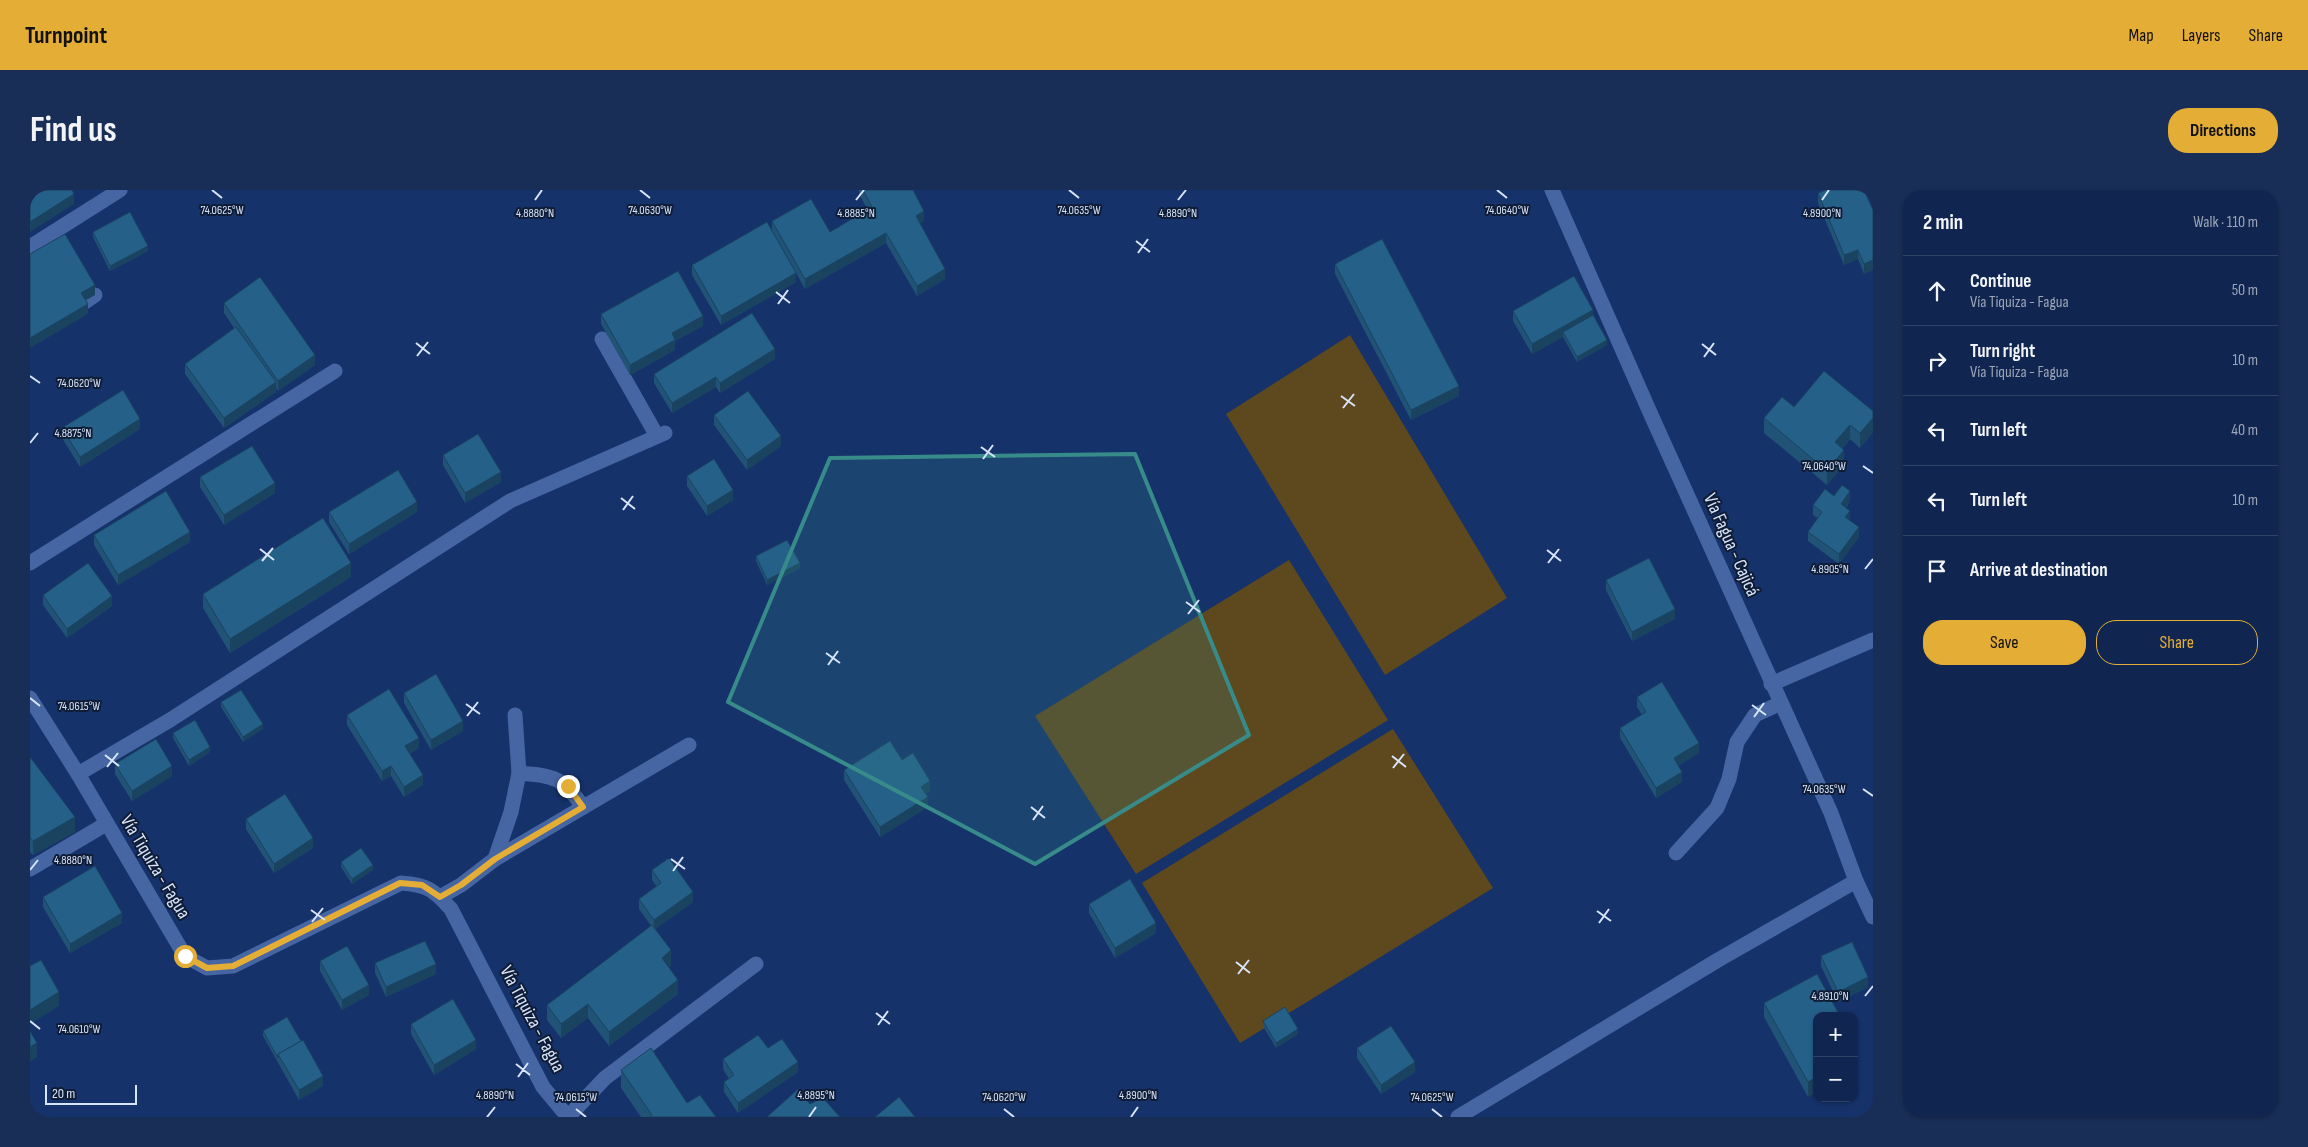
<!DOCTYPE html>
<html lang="en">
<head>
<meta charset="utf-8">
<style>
  :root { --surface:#102650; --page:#192e57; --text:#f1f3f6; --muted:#9ca5b7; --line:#304367; --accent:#e4ad35 }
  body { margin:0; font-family:"Sofia Sans Condensed",sans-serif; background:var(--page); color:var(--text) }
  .controls { position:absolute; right:15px; bottom:15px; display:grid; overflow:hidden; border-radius:10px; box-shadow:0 1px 4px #0004 }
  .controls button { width:45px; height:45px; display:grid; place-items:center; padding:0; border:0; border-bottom:1px solid var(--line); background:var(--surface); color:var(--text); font:25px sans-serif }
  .scale { position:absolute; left:15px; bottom:12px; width:92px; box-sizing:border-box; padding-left:5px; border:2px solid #d8e4f9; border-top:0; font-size:14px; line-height:18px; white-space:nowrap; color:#d8e4f9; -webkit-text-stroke:4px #0f1c35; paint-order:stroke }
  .stop { position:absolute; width:15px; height:15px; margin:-11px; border:4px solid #e4ad35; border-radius:50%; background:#fff }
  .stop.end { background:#e4ad35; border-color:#fff; box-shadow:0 1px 5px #0008 }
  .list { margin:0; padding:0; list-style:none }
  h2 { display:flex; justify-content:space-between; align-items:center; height:65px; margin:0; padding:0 20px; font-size:21px }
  h2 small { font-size:16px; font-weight:400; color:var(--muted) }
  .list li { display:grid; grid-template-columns:32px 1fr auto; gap:15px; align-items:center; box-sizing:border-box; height:70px; padding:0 20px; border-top:1px solid var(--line) }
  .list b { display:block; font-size:19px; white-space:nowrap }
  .list p { margin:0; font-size:16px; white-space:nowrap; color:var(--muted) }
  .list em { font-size:16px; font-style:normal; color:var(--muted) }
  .actions { display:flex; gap:10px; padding:15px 20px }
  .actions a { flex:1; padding:11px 0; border:1px solid var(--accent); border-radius:20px; text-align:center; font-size:18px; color:var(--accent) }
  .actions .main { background:var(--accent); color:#111 }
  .icon { flex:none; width:28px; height:28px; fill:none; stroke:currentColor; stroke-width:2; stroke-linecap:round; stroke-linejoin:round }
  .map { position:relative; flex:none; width:1843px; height:927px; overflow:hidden; border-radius:20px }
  header { display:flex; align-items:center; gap:30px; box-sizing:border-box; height:70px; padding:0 25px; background:var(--accent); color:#111 }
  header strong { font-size:24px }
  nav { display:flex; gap:28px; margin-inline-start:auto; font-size:18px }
  .intro { display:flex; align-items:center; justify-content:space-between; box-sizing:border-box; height:120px; padding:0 30px }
  h1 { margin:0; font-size:35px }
  .button { padding:12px 22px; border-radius:20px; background:var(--accent); color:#111; font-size:18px; font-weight:700 }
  main { display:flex; gap:30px; padding:0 30px }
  aside { flex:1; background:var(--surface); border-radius:20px; box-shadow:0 1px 4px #0004 }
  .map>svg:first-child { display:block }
  .green { fill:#5e481e }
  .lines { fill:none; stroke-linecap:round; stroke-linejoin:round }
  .minor { stroke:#4666a3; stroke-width:15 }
  .wall { fill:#205376 }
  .shaded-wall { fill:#1a4360 }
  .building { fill:#256089; stroke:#1a4360 }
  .route { stroke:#e4ad35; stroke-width:6 }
  .marked { fill:#378c8a; fill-opacity:0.2; stroke:#378c8a; stroke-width:4; stroke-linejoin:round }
  .ticks { fill:none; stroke:#d8e4f9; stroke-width:2 }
  .labels { text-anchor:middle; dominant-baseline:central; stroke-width:4; stroke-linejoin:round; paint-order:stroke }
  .street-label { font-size:19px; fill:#d8e4f9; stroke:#0f1c35 }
  .ticks-label { font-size:12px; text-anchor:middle; fill:#d8e4f9; stroke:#0f1c35; stroke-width:4; stroke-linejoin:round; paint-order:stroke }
</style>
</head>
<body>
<header>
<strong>Turnpoint</strong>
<nav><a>Map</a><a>Layers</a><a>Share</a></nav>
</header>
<div class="intro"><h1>Find us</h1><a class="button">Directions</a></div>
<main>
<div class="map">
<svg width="1843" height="927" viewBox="0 0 1843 927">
  <rect width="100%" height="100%" fill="#16326a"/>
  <g class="green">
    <polygon points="1320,145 1477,408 1355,485 1196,224"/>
    <polygon points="1259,370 1358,530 1106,684 1005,526"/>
    <polygon points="1363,539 1463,698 1210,853 1112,693"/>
  </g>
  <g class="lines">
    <g class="minor">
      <polyline points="1522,0 1622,227 1801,623 1826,691 1843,727"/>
      <polyline points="0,57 90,0"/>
      <polyline points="40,122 65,105"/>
      <polyline points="572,149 627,246"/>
      <polyline points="0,373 305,181"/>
      <polyline points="1741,494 1843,450"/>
      <path d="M0,508L48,584L155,766L177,778L203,776L371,693C397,695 403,699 421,719L513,897L538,927"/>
      <path d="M489,583C525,586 532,587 553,617"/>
      <polyline points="48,584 140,530 480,311 635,243"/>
      <polyline points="1646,663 1687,618 1699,589 1707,552 1725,525 1751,513"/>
      <polyline points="465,669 659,555"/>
      <polyline points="0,679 76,634"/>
      <polyline points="410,707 431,695 465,669 481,622 489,583 485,525"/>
      <polyline points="538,927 575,888 726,774"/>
      <polyline points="1428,927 1688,770 1826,691"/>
    </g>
  </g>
  <g class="wall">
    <polygon points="829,0 883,0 894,31 890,33 915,89 887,106 856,53 775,99 766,83 766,92 691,135 662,85 662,75 742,40 742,31 800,42 838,20 829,4"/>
    <polygon points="1788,3 1843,20 1843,80 1834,84 1828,69 1814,75 1788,13"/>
    <polygon points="63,42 118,61 80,81 63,47"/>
    <polygon points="1305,74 1429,206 1381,230 1305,84"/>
    <polygon points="194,113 285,175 248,201 246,198 246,202 194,238 155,184 155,174 204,138 194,123"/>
    <polygon points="1483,121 1563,125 1577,155 1547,172 1533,147 1502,164 1483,131"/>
    <polygon points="571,124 673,136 645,151 645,160 600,185 571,134"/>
    <polygon points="745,169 690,203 686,197 642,223 624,193 624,184"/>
    <polygon points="1764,217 1843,221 1843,242 1830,258 1820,249 1812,259 1814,275 1797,295 1734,243 1734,228"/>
    <polygon points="684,225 751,256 717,280 684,235"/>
    <polygon points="32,238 110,239 50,277 32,248"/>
    <polygon points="413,265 471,292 435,313 413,275"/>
    <polygon points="657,286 703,310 677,326 657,296"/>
    <polygon points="170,287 245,303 194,335 170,297"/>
    <polygon points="1820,311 1816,318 1820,331 1829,347 1809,374 1778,351 1778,342 1788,328 1783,325 1783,315"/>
    <polygon points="299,322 387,322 319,364 299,332"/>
    <polygon points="64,345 160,352 88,395 64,355"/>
    <polygon points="726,366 770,378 737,395 726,371"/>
    <polygon points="321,387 200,463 173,418 173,404"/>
    <polygon points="1576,390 1645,429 1602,451 1576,400"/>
    <polygon points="13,405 82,416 37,448 13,415"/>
    <polygon points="374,503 433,541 401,560 374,513"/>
    <polygon points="1607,507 1669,563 1648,576 1652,592 1626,608 1590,548 1590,538 1612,525 1607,517"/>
    <polygon points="191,512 233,539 213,552 191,517"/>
    <polygon points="317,525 389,558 379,564 393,595 374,607 361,586 352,591 317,535"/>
    <polygon points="143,543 180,562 159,576 143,548"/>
    <polygon points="0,567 45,642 3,665 0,662"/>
    <polygon points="872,570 900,601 896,604 898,617 850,647 814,590 814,580"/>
    <polygon points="85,574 142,586 102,611 85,584"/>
    <polygon points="216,629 283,658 244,683 216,639"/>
    <polygon points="311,672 343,680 322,694 311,677"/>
    <polygon points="622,680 663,712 625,739 641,775 639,777 648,804 579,856 558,828 531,848 517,830 517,815 621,736 609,719 609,709 627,697 622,690"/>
    <polygon points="13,707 92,733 40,763 13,717"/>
    <polygon points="1059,714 1126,743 1085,768 1059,723"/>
    <polygon points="1791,766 1838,797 1808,812 1791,776"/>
    <polygon points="290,771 339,805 312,820 290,781"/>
    <polygon points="345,773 406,784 356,807 345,783"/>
    <polygon points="1734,813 1810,826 1778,907 1734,827"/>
    <polygon points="1233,831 1268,844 1246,858 1233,836"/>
    <polygon points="381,834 446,859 404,885 381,844"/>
    <polygon points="233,841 293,896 269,910 233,846"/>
    <polygon points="738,858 768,882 708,923 694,902 694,892 699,889 693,879 693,869"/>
    <polygon points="1327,858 1385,882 1351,904 1327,868"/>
    <polygon points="591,880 657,913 686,927 611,927 591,898"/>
  </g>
  <g class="shaded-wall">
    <polygon points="44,4 44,14 0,42 0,32"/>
    <polygon points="894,21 894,31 886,36 886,26"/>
    <polygon points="856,43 856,53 775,99 775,89"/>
    <polygon points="118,56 118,61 80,81 80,76"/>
    <polygon points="1828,60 1828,69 1814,75 1814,65"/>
    <polygon points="1843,70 1843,80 1834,84 1834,74"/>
    <polygon points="915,79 915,89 887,106 887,96"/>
    <polygon points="766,83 766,92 691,135 691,126"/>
    <polygon points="65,95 65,105 51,113 51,103"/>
    <polygon points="58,114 58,124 0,158 0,148"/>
    <polygon points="1563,120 1563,130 1533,142 1533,147 1502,164 1502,154"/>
    <polygon points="673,126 673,136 645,151 645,160 600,185 600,175 642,143"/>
    <polygon points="1577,150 1577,155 1547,172 1547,167"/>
    <polygon points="745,159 745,169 690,203 690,193"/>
    <polygon points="285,165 285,175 248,201 248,191"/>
    <polygon points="686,187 686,197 642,223 642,213"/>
    <polygon points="246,192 246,202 194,238 194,228"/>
    <polygon points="1429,196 1429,206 1381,230 1381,220"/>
    <polygon points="1843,228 1843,242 1830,258 1830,243"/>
    <polygon points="110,229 110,239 50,277 50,267"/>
    <polygon points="1820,235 1820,249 1805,267 1805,252"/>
    <polygon points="751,246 751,256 717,280 717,270"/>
    <polygon points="1814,260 1814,275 1797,295 1797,281"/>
    <polygon points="471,282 471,292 435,313 435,303"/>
    <polygon points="245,293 245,303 194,335 194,325"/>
    <polygon points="703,300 703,310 677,326 677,316"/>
    <polygon points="1820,301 1820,311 1811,324 1811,314"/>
    <polygon points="387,312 387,322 319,364 319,354"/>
    <polygon points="1820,321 1820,331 1815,327"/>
    <polygon points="1829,337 1829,347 1809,374 1809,364"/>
    <polygon points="160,342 160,352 88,395 88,385"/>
    <polygon points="321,373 321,387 200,463 200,449"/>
    <polygon points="770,373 770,378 737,395 737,390"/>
    <polygon points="82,406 82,416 37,448 37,439"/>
    <polygon points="1645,419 1645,429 1602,451 1602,442"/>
    <polygon points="433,531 433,541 401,560 401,550"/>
    <polygon points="233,534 233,539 213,552 213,547"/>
    <polygon points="389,548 389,558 375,566 375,556"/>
    <polygon points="1669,553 1669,563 1644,578 1644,568"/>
    <polygon points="180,557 180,562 159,576 159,570"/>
    <polygon points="142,576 142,586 102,611 102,601"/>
    <polygon points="361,576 361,586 352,591 352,581"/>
    <polygon points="1652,582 1652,592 1626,608 1626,598"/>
    <polygon points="393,585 393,595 374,607 374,597"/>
    <polygon points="900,591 900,601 891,607 891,597"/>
    <polygon points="898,607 898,617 850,647 850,637"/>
    <polygon points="45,627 45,642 3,665 3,651"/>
    <polygon points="283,648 283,658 244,683 244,674"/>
    <polygon points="343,675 343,680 322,694 322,689"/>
    <polygon points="663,702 663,712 624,740 624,730"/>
    <polygon points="92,723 92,733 40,763 40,754"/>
    <polygon points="1126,733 1126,743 1085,768 1085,758"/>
    <polygon points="641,760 641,775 632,782 632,768"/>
    <polygon points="406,774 406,784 356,807 356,797"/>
    <polygon points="1838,787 1838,797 1808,812 1808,802"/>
    <polygon points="648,790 648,804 579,856 579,842"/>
    <polygon points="339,795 339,805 312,820 312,810"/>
    <polygon points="29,802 29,816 0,834 0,820"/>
    <polygon points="558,814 558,828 531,848 531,834"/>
    <polygon points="1268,839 1268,844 1246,858 1246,853"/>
    <polygon points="446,850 446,859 404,885 404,875"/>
    <polygon points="7,853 7,867 0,872 0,857"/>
    <polygon points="768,872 768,882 708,923 708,913"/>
    <polygon points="1385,872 1385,882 1351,904 1351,895"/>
    <polygon points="293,886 293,896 269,910 269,900"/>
    <polygon points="1787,887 1787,902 1778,907 1778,892"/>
  </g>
  <g class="building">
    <polygon points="0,0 42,0 44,4 0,32"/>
    <polygon points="833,0 883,0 894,21 886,26 915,79 887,96 856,43 775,89 742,31 781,9 800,42 842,17"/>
    <polygon points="1796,0 1834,0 1843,20 1843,70 1834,74 1828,60 1814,65 1788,3"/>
    <polygon points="100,22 118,56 80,76 63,42"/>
    <polygon points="737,32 766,83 691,126 662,75"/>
    <polygon points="35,44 65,95 51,103 58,114 0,148 0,64"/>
    <polygon points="1352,49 1429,196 1381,220 1305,74"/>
    <polygon points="648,81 673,126 642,143 645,150 600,175 571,124"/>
    <polygon points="1544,86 1563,120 1502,154 1483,121"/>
    <polygon points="230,87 285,165 248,191 194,113"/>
    <polygon points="722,123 745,159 690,193 686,187 642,213 624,184"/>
    <polygon points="1563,125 1577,150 1547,167 1533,142"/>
    <polygon points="206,137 246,192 194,228 155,174"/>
    <polygon points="1794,181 1843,221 1843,228 1830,243 1820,235 1805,252 1814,260 1797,281 1734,228 1752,207 1764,217"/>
    <polygon points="93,200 110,229 50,267 32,238"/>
    <polygon points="718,201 751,246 717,270 684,225"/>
    <polygon points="448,244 471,282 435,303 413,265"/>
    <polygon points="222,256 245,293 194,325 170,287"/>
    <polygon points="684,269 703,300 677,316 657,286"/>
    <polygon points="368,280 387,312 319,354 299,322"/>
    <polygon points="1812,295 1820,301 1811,314 1820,321 1815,327 1829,337 1809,364 1778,342 1792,322 1783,315 1795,299 1804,306"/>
    <polygon points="136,301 160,342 88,385 64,345"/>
    <polygon points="293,328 321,373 200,449 173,404"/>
    <polygon points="757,350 770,373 737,390 726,366"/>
    <polygon points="1619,368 1645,419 1602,442 1576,390"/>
    <polygon points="58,373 82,406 37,439 13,405"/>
    <polygon points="406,484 433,531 401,550 374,503"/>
    <polygon points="1632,492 1669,553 1644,568 1652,582 1626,598 1590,538 1616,522 1607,507"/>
    <polygon points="359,499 389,548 375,556 393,585 374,597 361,576 352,581 317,525"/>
    <polygon points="211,500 233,534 213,547 191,512"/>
    <polygon points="165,530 180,557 159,570 143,543"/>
    <polygon points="126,549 142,576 102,601 85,574"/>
    <polygon points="860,551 872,570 883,563 900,591 891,597 898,607 850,637 814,580"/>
    <polygon points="0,567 45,627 3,651 0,647"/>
    <polygon points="255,604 283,648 244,674 216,629"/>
    <polygon points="331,658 343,675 322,689 311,672"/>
    <polygon points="639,668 663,702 624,730 609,709 631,693 622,680"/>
    <polygon points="65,676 92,723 40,754 13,707"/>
    <polygon points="1100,689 1126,733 1085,758 1059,714"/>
    <polygon points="622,735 641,760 632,768 648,790 579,842 558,814 531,834 517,815"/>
    <polygon points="395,751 406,774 356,797 345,773"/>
    <polygon points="1822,752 1838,787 1808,802 1791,766"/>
    <polygon points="317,756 339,795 312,810 290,771"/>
    <polygon points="11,770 29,802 0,820 0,776"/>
    <polygon points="1787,784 1810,826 1787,826 1787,887 1778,892 1734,813"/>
    <polygon points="423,809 446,850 404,875 381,834"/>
    <polygon points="1255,817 1268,839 1246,853 1233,831"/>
    <polygon points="257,827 271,851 248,864 248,868 233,841"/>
    <polygon points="1361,836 1385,872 1351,895 1327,858"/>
    <polygon points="0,841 7,853 0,857"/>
    <polygon points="728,845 738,858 752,849 768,872 708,913 694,892 704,885 693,869"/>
    <polygon points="273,850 293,886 269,900 248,864"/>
    <polygon points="621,858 657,913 670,905 686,927 619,927 622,925 591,880"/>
    <polygon points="768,899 780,914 793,908 810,927 737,927"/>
    <polygon points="869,907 885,927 845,927"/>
  </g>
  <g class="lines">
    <polyline class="route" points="155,766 177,778 203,776 370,693 392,695 410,707 431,695 465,669 553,617 538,596"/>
  </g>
  <path class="marked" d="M1105,264L1219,545L1005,674L698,512L800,268Z"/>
  <path class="ticks" d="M182,0L192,8M610,0L620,8M1039,0L1049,8M1467,0L1477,8M505,10L512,0M826,10L834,0M1148,10L1156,0M1792,10L1799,0M1106,51L1120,62M1108,63L1118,49M746,102L760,113M748,114L758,100M386,153L400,164M1672,154L1686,165M387,166L398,152M1674,167L1684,153M0,186L10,193M1311,206L1325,216M1313,218L1324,204M0,253L8,243M951,257L965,267M953,269L963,255M1833,276L1843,283M591,308L605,319M593,320L603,306M230,359L244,370M1517,360L1531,371M232,371L243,358M1518,373L1529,359M1835,379L1843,369M1156,412L1170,422M1158,424L1169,410M796,463L810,473M798,475L808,461M0,508L10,516M436,514L450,524M1722,515L1736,525M437,526L448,512M1724,527L1734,513M75,565L89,576M1362,566L1376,577M77,577L88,563M1363,578L1374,564M1833,599L1843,606M1001,617L1015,628M1003,630L1013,616M641,669L655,679M0,680L8,670M643,681L653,667M281,720L295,730M1567,721L1581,731M282,732L293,718M1569,733L1579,719M1206,772L1220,783M1208,784L1219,770M1835,806L1843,796M846,823L860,834M0,831L10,839M848,835L858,821M486,874L500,885M488,887L498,873M546,919L556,927M974,919L984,927M1402,919L1412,927M457,927L465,917M779,927L786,917M1101,927L1108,917"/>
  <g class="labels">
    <g class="street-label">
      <text transform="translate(1701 355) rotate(66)">Vía Fagua - Cajicá</text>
      <text transform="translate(125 677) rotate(59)">Vía Tiquiza - Fagua</text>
      <text transform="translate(502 829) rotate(62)">Vía Tiquiza - Fagua</text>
    </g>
  </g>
  <g class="ticks-label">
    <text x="192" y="24">74.0625°W</text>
    <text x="620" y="24">74.0630°W</text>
    <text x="1049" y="24">74.0635°W</text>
    <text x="1477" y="24">74.0640°W</text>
    <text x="505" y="27">4.8880°N</text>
    <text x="826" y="27">4.8885°N</text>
    <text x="1148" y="27">4.8890°N</text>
    <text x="1792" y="27">4.8900°N</text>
    <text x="49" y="197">74.0620°W</text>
    <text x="43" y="247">4.8875°N</text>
    <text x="1794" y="280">74.0640°W</text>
    <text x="1800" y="383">4.8905°N</text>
    <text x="49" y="520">74.0615°W</text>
    <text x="1794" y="603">74.0635°W</text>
    <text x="43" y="674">4.8880°N</text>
    <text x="1800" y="810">4.8910°N</text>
    <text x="49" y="843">74.0610°W</text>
    <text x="465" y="909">4.8890°N</text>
    <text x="786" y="909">4.8895°N</text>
    <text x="1108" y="909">4.8900°N</text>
    <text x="546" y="911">74.0615°W</text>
    <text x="974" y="911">74.0620°W</text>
    <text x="1402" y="911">74.0625°W</text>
  </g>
</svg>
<div class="controls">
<button>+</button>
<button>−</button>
</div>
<div class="scale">20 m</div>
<div class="stop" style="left:155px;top:766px"></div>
<div class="stop end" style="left:538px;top:596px"></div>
</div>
<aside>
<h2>2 min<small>Walk · 110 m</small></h2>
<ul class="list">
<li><svg class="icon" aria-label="ahead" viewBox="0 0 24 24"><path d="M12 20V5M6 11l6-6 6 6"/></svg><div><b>Continue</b><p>Vía Tiquiza - Fagua</p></div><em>50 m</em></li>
<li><svg class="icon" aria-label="right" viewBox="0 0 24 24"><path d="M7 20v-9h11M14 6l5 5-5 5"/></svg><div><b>Turn right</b><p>Vía Tiquiza - Fagua</p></div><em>10 m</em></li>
<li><svg class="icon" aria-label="left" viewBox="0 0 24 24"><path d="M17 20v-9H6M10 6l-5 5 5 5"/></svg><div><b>Turn left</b></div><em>40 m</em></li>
<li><svg class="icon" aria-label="left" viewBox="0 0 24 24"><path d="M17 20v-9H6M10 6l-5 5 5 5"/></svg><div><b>Turn left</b></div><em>10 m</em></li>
<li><svg class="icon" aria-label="arrive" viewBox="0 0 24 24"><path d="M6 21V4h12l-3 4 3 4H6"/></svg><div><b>Arrive at destination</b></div></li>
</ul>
<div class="actions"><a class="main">Save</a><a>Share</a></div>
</aside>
</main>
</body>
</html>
